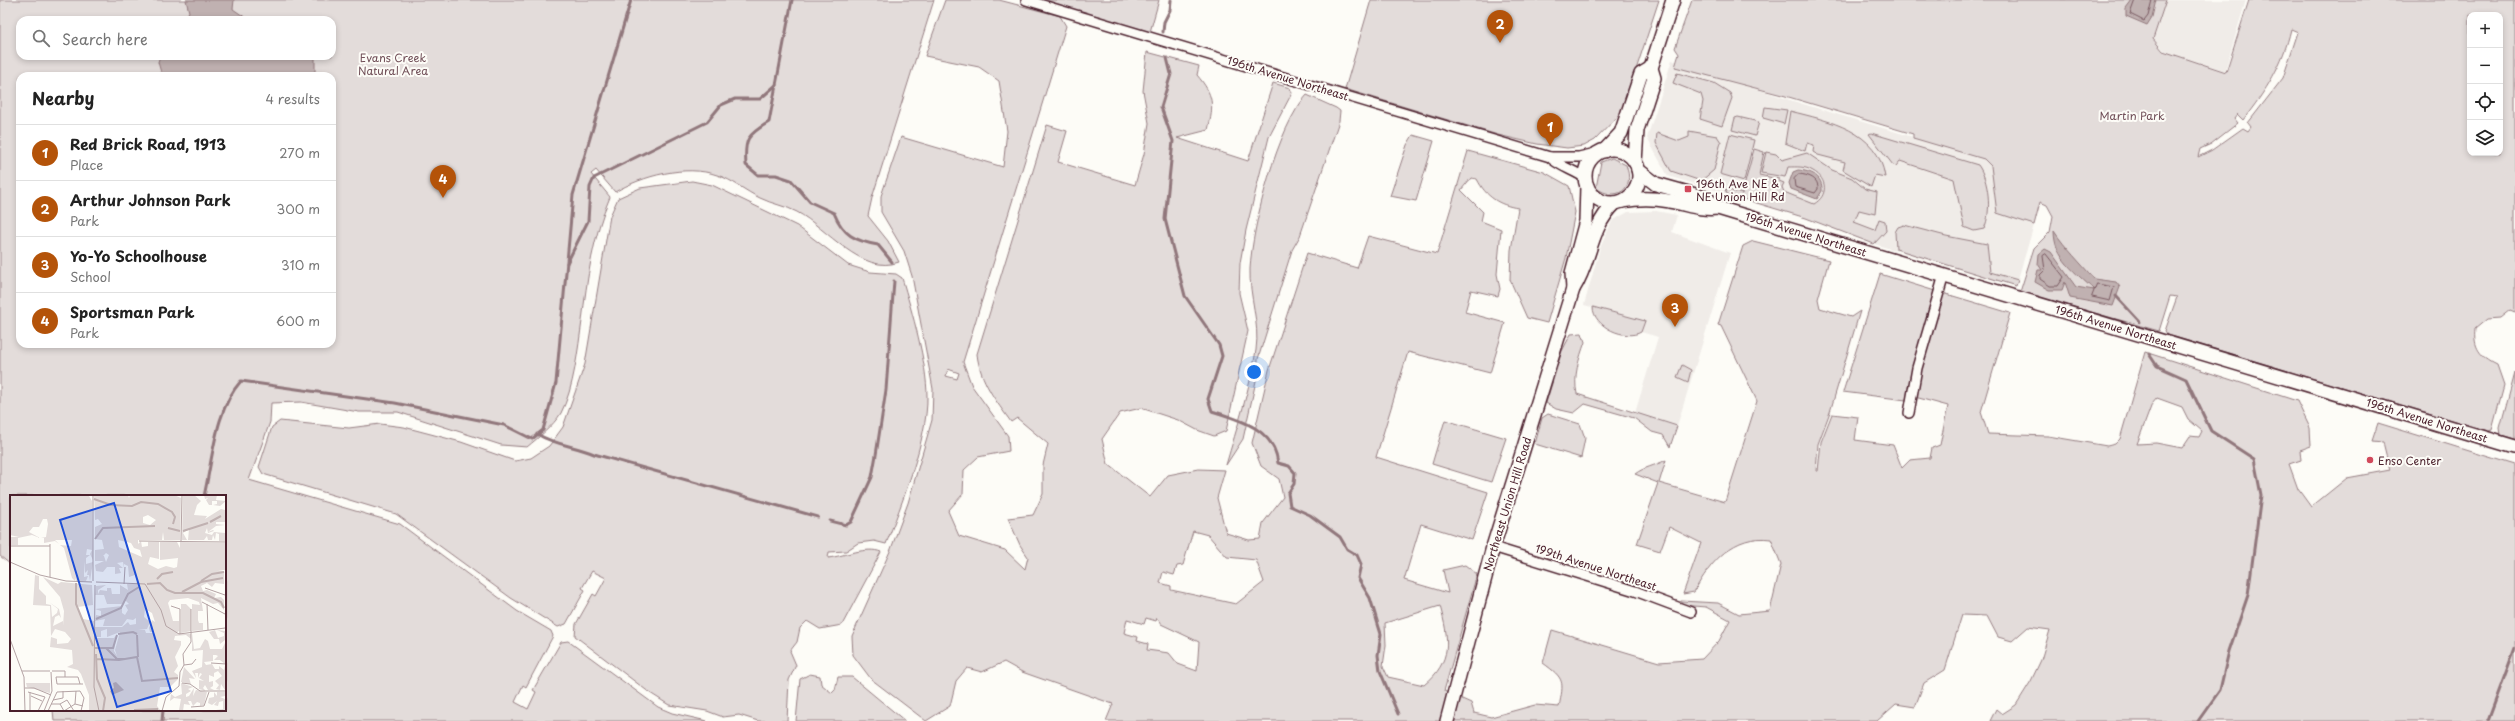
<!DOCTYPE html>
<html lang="en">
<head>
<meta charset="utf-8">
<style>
  :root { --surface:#fff; --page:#f2f2f2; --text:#222; --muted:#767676; --line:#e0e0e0; --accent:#b45309 }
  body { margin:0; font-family:"Playpen Sans",sans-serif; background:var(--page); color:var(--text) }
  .controls { position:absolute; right:12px; top:12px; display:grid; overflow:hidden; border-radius:8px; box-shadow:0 2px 6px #0003 }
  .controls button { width:36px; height:36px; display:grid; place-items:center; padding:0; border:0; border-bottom:1px solid var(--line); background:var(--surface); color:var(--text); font:20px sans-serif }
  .you { position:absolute; left:1254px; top:372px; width:14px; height:14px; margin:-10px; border:3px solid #fff; border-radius:50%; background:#1a73e8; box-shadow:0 0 0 6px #1a73e833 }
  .badge { display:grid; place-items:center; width:26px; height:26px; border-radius:50%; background:var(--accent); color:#fff; font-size:13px; font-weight:700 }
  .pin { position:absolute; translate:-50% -33px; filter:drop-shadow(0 1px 2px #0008) }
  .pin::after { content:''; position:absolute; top:21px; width:14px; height:12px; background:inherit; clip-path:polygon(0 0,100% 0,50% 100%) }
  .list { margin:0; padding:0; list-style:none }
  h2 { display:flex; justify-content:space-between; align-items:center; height:52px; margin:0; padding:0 16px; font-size:17px }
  h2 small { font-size:13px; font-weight:400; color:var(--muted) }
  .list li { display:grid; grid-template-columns:26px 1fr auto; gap:12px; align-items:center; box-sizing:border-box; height:56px; padding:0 16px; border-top:1px solid var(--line) }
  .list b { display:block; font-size:15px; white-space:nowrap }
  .list p { margin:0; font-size:13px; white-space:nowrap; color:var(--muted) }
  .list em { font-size:13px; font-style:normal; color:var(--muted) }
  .icon { flex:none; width:22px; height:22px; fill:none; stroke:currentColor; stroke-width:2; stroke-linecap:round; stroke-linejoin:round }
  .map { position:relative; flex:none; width:2515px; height:721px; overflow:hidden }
  .search { position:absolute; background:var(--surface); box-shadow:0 2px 6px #0003; left:16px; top:16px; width:320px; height:44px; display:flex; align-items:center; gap:10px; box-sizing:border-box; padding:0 14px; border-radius:12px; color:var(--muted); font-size:15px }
  .panel { position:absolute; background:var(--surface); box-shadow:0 2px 6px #0003; left:16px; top:72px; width:320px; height:276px; border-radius:12px }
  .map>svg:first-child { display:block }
  .built { fill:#f0ece8 }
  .green { fill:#e3dcda; stroke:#967e82; fill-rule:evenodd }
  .water { fill:#c0b1b1; stroke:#91777b }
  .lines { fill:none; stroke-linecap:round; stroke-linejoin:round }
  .shore { stroke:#795961; stroke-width:1 }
  .stream { stroke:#91777b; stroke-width:3 }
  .street-casing { stroke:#4a1f2b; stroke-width:12 }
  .secondary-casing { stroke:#4a1f2b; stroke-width:16 }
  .street { stroke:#fdfcf7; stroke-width:9 }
  .secondary { stroke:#fdfcf7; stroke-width:13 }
  .poi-dot { fill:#d1495b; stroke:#fdfcf7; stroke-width:1.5 }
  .labels { text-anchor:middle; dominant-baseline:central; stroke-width:4; stroke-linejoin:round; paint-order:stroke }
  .park-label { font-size:11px; fill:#704e57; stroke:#fdfcf7 }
  .street-label { font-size:11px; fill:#4a1f2b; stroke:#fdfcf7 }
  .poi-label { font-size:11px; fill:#4a1f2b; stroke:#fdfcf7; text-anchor:start }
  .inset-river { fill:none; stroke:#c0b1b1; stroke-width:2 }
  .inset-road { fill:none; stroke:#b5a4a5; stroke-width:1 }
  .view { fill:#1d4ed8; fill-opacity:0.15; stroke:#1d4ed8; stroke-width:2 }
  .inset-edge { fill:none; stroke:#4a1f2b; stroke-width:2 }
</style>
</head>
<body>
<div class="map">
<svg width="2515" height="721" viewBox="0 0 2515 721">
  <rect width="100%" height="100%" fill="#fdfcf7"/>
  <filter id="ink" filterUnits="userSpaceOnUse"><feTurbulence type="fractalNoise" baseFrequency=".025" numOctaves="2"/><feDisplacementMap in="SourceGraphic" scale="8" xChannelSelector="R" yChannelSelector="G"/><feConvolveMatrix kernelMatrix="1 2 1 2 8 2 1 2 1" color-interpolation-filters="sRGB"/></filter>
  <g filter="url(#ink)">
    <g class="built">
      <polygon points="2166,0 2246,0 2225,71 2167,53 2153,39"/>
      <polygon points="1672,60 1793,101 1913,137 2000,145 2008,216 2034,225 2016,286 1874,244 1806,218 1668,176 1647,138"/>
      <polygon points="1656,211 1677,215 1672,232 1730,253 1677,426 1635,413 1658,337 1641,332 1645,321 1584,305 1600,248 1612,221 1628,212"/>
    </g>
    <g class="green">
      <path d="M0,0H934L872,198L868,216L888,241L899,262C862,276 827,228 797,212C786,206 772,204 760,198C745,191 733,180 717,175C686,164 642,176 615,192L596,170L591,174L610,197C593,236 587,279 582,321C578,349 574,388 561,413C553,426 539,437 527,447L501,445L398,412H359L301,402L271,403L270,422L249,480L400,524L517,611L551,631L553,636L526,687L523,685L515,702L528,709L536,692L533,690L561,642L568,641L658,707L672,713L707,721H54L53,710H225V496H11V565L0,556ZM20,20H332V56H20ZM20,76H332V344H20Z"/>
      <path d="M945,0H999L1060,16L1066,26L963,362L972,386L1008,436L1009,451L978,457L964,470L963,494L948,511L959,536L1005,550L1025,569L1028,557L1020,545L1008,518L1033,515L1043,494V465L1048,444L1017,418L1011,422C996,401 980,381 977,354L1047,125L1067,131L1058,162L1135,185L1144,154L1149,123L1143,91L1147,52L1199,66L1197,75C1214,95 1214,105 1208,130L1177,138L1248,161L1273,83L1290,88L1292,93L1269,137L1246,230L1240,263L1239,293L1248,331L1226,431L1214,436L1197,430L1178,420L1141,408L1120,413L1102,439L1108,464L1150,497L1168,475L1198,469L1225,470L1217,498L1226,533L1249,540L1260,539L1263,523L1283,497L1279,479L1261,466L1252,443L1269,370L1307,253L1357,268L1368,236L1437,254L1468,151L1544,172L1569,186L1575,212L1566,258L1547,323L1527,318L1510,280L1511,250L1518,208C1499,205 1486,197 1477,179L1471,178L1461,190L1483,212L1481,221L1501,229L1497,274L1500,289L1498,296L1471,290L1465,312L1505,323L1490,373L1408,352L1376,457L1488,492L1472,540L1421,524L1404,580L1448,593L1443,570L1465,565L1477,574L1444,691L1471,703L1474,713L1491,717L1535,705L1559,707C1564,681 1565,679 1543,663L1552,630L1659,662L1702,659L1719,641L1730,620L1706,607L1680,605L1681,601L1718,603L1739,614L1770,611L1781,564L1771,539C1734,534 1710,562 1694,592L1683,594L1701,543L1669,527L1660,551L1637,544L1658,483L1635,474C1644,467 1655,466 1666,460L1659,483L1725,502L1757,401L1721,326L1718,325L1743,246L1753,241L1829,260L1818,299L1820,308L1851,317L1860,311L1830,412L1818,444L1816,471H1818L1821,442L1832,414L1858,417L1855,440L1893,445L1902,468L1910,460L1930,458L1932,448L1940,445L1948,406L1915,397L1921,366L1943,293L2010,313L1981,412L1988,434L2048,436L2107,446L2115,444L2120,439L2145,352L2297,401L2310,428L2311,446L2300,450L2301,460L2289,464L2298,489L2311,507L2347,478L2390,470L2383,442L2372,441L2378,423L2515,465V721H1990L1996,709L2002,714L2016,705L2031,681L2041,660L2050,630L2028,627L2012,641L1998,637L1987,616L1962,615L1945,670L1924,683L1915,707L1896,704L1877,721H1106L1113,704L1022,672L1004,662L982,672L967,668L956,681L950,706L926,721L871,679L853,655L852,636L891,549L908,503L932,420L933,389L912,276L904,251L881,212V196L901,137L1003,167L1007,131L999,81L979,67L925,56ZM948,369L959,373L957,379L946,376ZM2157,398L2182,407L2188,419L2202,431L2199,437L2190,436L2182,448L2156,443L2137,444L2152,404ZM1193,531L1208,535L1227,557L1256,560L1264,582L1236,604L1171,590V586L1160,583L1163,572L1174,575L1177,566L1183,565ZM1440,606C1449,639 1453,661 1424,685L1388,677L1383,666L1386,645L1385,623ZM1146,618L1156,621L1157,618L1161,624L1199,642L1197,671L1178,664L1169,653L1147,650L1148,644L1137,641L1138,637L1124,633L1127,619L1144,624Z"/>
      <polygon points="1041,0 1159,0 1150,32"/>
      <polygon points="1371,0 1659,0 1622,112 1595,140 1584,146 1567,148 1537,144 1498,135 1345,89"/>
      <path d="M1692,0H2166L2153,39L2163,51L2226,72L2249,0H2515V312L2510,310L2500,318L2487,319L2475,329C2473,347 2480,357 2497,365L2504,385L2492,430L2488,431L2168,335L2165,331L2177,297L2170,296L2159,331L2020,292L2034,248L2050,232L2053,216L2047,205L2040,202L2034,225L1997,213L1991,166L1984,159L1913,138V134L1782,95L1675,67L1679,54L1675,48ZM2470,15H2500V153H2470ZM2291,29L2298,32L2283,78L2248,123L2251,127L2248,131L2243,128L2212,150L2198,157L2200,149L2211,144L2238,123L2234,118L2237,114L2243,120C2266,91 2283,64 2291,29Z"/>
      <polygon points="1677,73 1714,83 1730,93 1732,98 1722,126 1700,119 1703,101 1701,94 1673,83"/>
      <path d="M1307,95L1336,108L1340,111L1339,121L1300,236L1292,250L1258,359V372L1243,439L1226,465C1237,427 1250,389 1256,350C1260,322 1249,297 1250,269C1252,226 1278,125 1307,95Z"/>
      <polygon points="1765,107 1787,110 1784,124 1763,118"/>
      <path d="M1790,111C1829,121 1878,130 1885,177L1875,175L1871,187L1843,170L1845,162L1818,155L1813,152L1814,145L1807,143L1805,151L1785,143Z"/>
      <polygon points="1738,117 1759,122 1755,136 1732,130 1735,118"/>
      <polygon points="1689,131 1717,136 1721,142 1714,170 1701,181 1671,171 1656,143 1657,133 1679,141 1689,137"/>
      <path d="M1871,133L1978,165C1989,180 1992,211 1984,229L1974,231L1964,227L1954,179L1900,161L1896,166L1893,165L1869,134Z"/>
      <polygon points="1730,134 1754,140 1744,181 1720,174"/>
      <polygon points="1413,135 1434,141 1416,201 1390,196 1407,145"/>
      <path d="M1754,149L1764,152L1759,175L1779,179V181L1784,183L1782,187L1784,192L1814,204C1828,196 1828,179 1813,171C1805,166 1797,167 1788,167L1785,177L1761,173L1766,152L1776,154L1782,160L1807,153L1832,170L1852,178L1865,189L1877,192L1875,214L1859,210L1854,222L1875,230L1879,219L1885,221L1886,231L1874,244L1806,218L1727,194L1725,189L1742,194Z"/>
      <path d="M1612,158L1626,165C1636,190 1616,202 1596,188L1601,162Z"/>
      <path d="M692,181L712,185L797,226L848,265L870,272L896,274L902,278C912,312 927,362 927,397C928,437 901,506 886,544L874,541L858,543L846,551L829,552L828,558C844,556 867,546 881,552L842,625L820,629L807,621L800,628L797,642L790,651L796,665L789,680L787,721H758L739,715L723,717L707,711L669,705L650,693L575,636L576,624L593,594L596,596L606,578L592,571L582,588L585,590L566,624L558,627L511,598L396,514L263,474L259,467L272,427L280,421L349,428L380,424L404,427L461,442L515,461L531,458L549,446L563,427L585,364L610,216L618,198L640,188Z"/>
      <polygon points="1904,225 1946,236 1987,244 1990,272 2018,280 2016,286 1896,249 1895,232 1898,227"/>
      <polygon points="1880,274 1935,291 1911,373 1906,400 1843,392"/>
      <path d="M1593,307L1645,321L1641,332C1626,341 1593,327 1593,307Z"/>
      <path d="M1582,333L1585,342C1579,359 1573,376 1577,394L1677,426L1670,447L1663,435L1652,432L1634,418L1585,404L1574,413L1556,409L1546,403L1562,351L1571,334Z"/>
      <polygon points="1682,365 1691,370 1688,382 1677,377"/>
      <polygon points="2515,372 2515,439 2501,435 2500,428"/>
      <polygon points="1548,414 1580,424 1585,438 1581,458 1535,444 1542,418"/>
      <polygon points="1445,420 1506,438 1491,482 1432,464"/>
      <polygon points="810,674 820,676 821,684 832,693 835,690 838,677 852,677 905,721 796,721 800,679"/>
    </g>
    <g class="water">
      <polygon points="186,0 234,0 233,9 249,20 182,20 189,12"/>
      <polygon points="2132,0 2156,0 2152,17 2147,25 2126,16 2126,8"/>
      <polygon points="160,56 315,56 315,76 162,76 158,62"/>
      <path d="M1798,170C1811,171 1823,176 1822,191L1817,199L1791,189L1789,183L1793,172Z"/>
      <path d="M2054,231C2066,249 2080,262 2094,279L2116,282L2120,287L2113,306L2070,298L2065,282L2062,290H2049L2035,282L2038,270H2042L2038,264L2039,254L2045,249L2051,252L2076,287L2094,290C2076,272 2054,259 2054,231Z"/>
    </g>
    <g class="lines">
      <g class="shore">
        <polyline points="2135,0 2130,14 2144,21 2148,16 2152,0"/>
        <path d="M1799,174C1808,175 1819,178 1818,189L1815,193L1795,187L1794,179Z"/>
        <polygon points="2046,254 2064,277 2058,286 2050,286 2040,279 2040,275 2045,270 2043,256"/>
        <polygon points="2097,284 2114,287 2110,301 2092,297"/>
      </g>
      <g class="stream">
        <path d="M792,0L769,122C747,135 744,139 746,165L758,175H776L791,180L810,202L834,213C843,235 855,241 878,245L892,262"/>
        <polyline points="1163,32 1164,22 1170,10 1171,0"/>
        <path d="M1167,58L1171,74L1161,107L1173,141L1165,219L1185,296L1219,345L1222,356L1208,399L1212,411C1241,420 1274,429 1278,463L1289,466L1295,473L1294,484L1288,493L1290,506L1310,515L1340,537L1347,549L1357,555L1361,564L1358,578L1370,598L1381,634L1378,655L1380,671L1398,714"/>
        <polyline points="567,263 588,221 590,187 594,178 707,122 721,105 735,99 760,99 776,85"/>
        <polyline points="2116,296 2140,322"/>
        <polyline points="2149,354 2157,366 2186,379 2211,431 2254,459 2261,495 2248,595 2229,651 2220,690 2198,721"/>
        <path d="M537,434C555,445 575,446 594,454L818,517"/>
        <path d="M204,496C213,458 215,410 241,381L395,403L504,425L532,439L543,430L556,383L573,195L631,0"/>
        <polyline points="830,521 846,525 851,522 872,477 876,455 886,390 894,281"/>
        <polyline points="162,721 163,710"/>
        <polyline points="2488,721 2515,648"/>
      </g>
      <g class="street-casing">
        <g id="street">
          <polyline points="1026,0 1550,157 1579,157 1600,152"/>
          <path d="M1550,157C1556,165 1576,171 1585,178"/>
          <polyline points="1909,413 1917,368 1944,275"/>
          <polyline points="1493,547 1635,591 1691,612"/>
        </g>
      </g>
      <g class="secondary-casing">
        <g id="secondary">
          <circle cx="1612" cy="176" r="27"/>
          <polyline points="1604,151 1621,133 1641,74 1651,68"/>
          <polyline points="1635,162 1637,130 1654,78 1651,68 1673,0"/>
          <polyline points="1638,170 1656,184 1706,198 1718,208 2515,447"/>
          <path d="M1623,201C1638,198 1654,198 1669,201C1688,204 1698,210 1718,208"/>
          <polyline points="1573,289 1572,273 1586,221 1587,186"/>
          <path d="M1447,721L1493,547L1573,289C1592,259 1588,230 1615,203"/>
        </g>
      </g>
      <use href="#street" class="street"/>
      <use href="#secondary" class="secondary"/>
    </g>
  </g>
  <g class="poi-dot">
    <rect x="1684" y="185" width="8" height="8" rx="2"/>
    <circle cx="2370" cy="460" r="4"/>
  </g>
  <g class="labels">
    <g class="park-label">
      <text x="393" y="57">Evans Creek<tspan x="393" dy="13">Natural Area</tspan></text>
      <text x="2132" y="115">Martin Park</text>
    </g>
    <g class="street-label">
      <text transform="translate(1288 78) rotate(17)">196th Avenue Northeast</text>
      <text transform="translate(1806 234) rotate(17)">196th Avenue Northeast</text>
      <text transform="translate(2116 327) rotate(17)">196th Avenue Northeast</text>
      <text transform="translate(2427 420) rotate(17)">196th Avenue Northeast</text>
      <text transform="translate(1507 504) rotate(-73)">Northeast Union Hill Road</text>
      <text transform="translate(1596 567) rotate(18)">199th Avenue Northeast</text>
    </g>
    <g class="poi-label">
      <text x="1696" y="183">196th Ave NE &amp;<tspan x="1696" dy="13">NE Union Hill Rd</tspan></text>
      <text x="2378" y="460">Enso Center</text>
    </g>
  </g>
  <g transform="translate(10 495)">
    <rect width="216" height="216" fill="#fdfcf7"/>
    <path d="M0,0H82L79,1L82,6L83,65L80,59L82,55L77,54L76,60H80L76,63V69L83,67L80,86L79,80H77L78,75L75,78L74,66V82L78,81L76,86H66L65,83V86L62,83L54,53L50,50L61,51L62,45H45L49,49L45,46L34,48V43H31L36,42L38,29L37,24H33L29,32H23L19,37L30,43L22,40L8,43V50H0V41L1,42H9L0,40ZM84,0H118L119,3L120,0H164L171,3L170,45H154L153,37L152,45H128V49L131,46L132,52L138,51V47H149V64L140,62L138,69L148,74L156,71L164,73L167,72L168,63L150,65V47H167L170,53V47L215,48V75H208L214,76V89L205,88L202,92L197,88L191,91L193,96L197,95L206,99L204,103L211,102L214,105V115L208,108L203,109L191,103L193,116H188V125L189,128H193V135L182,136V109L190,110L189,107L178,103L160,105L158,108L163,126H169V136L166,138L181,139V144L176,140L165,141L164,145L171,146V150L165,162L168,171L164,177L168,180V184L160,192H150L147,211L151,216H79V200L71,179L68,175L57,172L63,169L62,155L40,152L41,142L47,144V149L58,148L61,144L55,137L45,134L41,141L40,111L23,110L25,80L29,81V94L36,101V109L41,110L42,122L47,118L48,114L39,107L49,114L51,123L49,120L45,122L43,131L53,126V131L54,116L50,102L33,82L48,89L51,87L82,90L83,110L67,112L73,124L84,126L85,161V143H104L107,139L104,156L107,161L105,155L110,137L97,142V134L91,136V142H85V132H112L118,127L120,130L126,129V123L123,125L117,124L112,131H93L95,124L85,126L86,120L91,121V116L85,114L112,111V118L115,120L118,115L115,110L119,109L115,105L112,109H97L94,100H85L86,91L96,90L88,95V99L90,95L97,96V93H101L102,99H110V90L118,95L117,89H126L127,86L125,80L119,82L118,71L114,69V73L113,67L107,68L113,73H109L111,78L105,79V72H97L93,77L86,76L85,70L94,66H85V61H94L96,67L99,60L96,58L93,61H85V55L94,54L92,45L85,44V32L92,29L88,24L85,25ZM138,20L146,25L140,30L133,28V22ZM108,45L121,48L124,53L130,55L132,62L109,52ZM135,114L142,118L145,127L142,125L139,133L140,137H143L145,138H136L135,135H128L137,134L140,127L134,122ZM173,0H184L191,6L187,10L184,20L197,21L195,24L211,14L215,15V27H206V29L215,30V36V30L206,31L198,37L203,35L204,36L198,38L197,33L195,38L202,40L204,37L215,38V46H209V39L206,38L205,45L203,40L202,45H198L197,41L194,45H178L179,34L173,38L177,45H172ZM194,0H207L206,5L216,6L210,11L203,10L207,9V6H202V10H199L196,5L198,3L195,4ZM171,109H176L181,114V136L171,138ZM205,135L208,143L214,141V138L207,135L215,136V145L210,149L209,144H204L199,137ZM182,138L184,154L190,153L195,144L198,146L200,154H212L215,148V169L210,165H204L208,161L206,160H203V166L194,167L196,170L202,169L205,174H209V171L214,175L215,170V195L211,189L210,195L206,194L209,190L205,186L212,181L208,176L204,178V182L199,180V187L203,186V191L200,193L204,195H198L195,190L193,193L196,196L189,194V185L194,186L189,183L192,179L190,178L188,183V178H185L186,183L182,176L192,172L193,155L182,156ZM174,172L185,184L179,183L181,189L171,187ZM16,188H40V198L17,192ZM171,188L183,192L178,194L181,196L176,199V202L179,201L184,193L183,201L186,195L197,197L194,210L190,211V208L187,207L183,211L181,206H178L180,210L174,209L173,216H166L169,215L171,204L164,203L160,206L161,199L165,202L172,199ZM204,197L207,201V197H215V201L210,202L215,204V216L206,215L213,214V206L209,207L208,211L204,210L207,206L202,210L198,208L199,203L204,202Z" fill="#e3dcda" fill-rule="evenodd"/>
    <path d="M106,187L114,195L102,200L100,196L104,193L103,188Z" fill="#c0b1b1"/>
    <path class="inset-river" d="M84,4L101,10L122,11L131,7L148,9L162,17L165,22L163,29M200,27L211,21M158,33L170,36M173,36L198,28M85,44L93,33L145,31M147,84L152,79L163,77M191,86L202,79L214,77M66,88V109L83,151M137,89L150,88L157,95L165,98H193L211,107L214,113M172,97L191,87L213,83M86,124L111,113L118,99L129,92M108,139L123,137L127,139M127,140L128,162M85,153H103L107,140M96,153L107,164H114M86,159L87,184L95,203L93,216M87,164L109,165L127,162L132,186L168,183M124,215L148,214"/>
    <path class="inset-road" d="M83,0V86M129,46L216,47M171,46L172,0M0,51H40M0,67L30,80L56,86L82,87M40,82V49M86,87L135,89L151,115L156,131L169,139L215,133M114,89L115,72M85,90L84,192L89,216M195,93L215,100M192,107L215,119M197,109L198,135M161,111L170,114V139M0,144L14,182L15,216M201,168L216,169M174,170L182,169L186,164M12,176H40M42,176H55V182M172,188L180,189L190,196H216M70,189L68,182H46L47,189H73M15,193H24L41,200M18,197L35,202L28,216M20,197V216M21,201L32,206M43,205L53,203V196M57,205L64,216M41,209H50L57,205M50,209L54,216L65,209L73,211M65,209L66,196M194,211L199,197M181,212L194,211M34,216L42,196L41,177M38,216L47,197L70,196L74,203L71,216M152,216L156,202L169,191L170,177L174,170L173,159L181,147V114M216,216V37"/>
    <path class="view" d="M104,8L161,196L107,212L50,25Z"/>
    <rect width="216" height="216" class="inset-edge"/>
  </g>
</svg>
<div class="controls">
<button>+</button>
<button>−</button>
<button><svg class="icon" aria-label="locate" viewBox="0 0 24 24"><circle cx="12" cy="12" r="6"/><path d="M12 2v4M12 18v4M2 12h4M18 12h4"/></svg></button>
<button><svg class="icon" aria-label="layers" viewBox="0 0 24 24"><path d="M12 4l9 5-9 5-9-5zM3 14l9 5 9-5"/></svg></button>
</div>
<div class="you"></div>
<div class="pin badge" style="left:1550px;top:146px">1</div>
<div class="pin badge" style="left:1500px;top:43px">2</div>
<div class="pin badge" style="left:1675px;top:327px">3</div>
<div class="pin badge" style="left:443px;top:198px">4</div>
<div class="search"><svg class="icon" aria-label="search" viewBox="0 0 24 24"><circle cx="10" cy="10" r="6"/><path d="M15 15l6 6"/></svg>Search here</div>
<section class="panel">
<h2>Nearby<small>4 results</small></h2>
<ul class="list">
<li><span class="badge">1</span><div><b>Red Brick Road, 1913</b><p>Place</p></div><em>270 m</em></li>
<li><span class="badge">2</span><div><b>Arthur Johnson Park</b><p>Park</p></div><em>300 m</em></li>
<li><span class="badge">3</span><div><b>Yo-Yo Schoolhouse</b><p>School</p></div><em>310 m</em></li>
<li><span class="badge">4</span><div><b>Sportsman Park</b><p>Park</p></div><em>600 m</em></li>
</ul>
</section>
</div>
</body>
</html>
